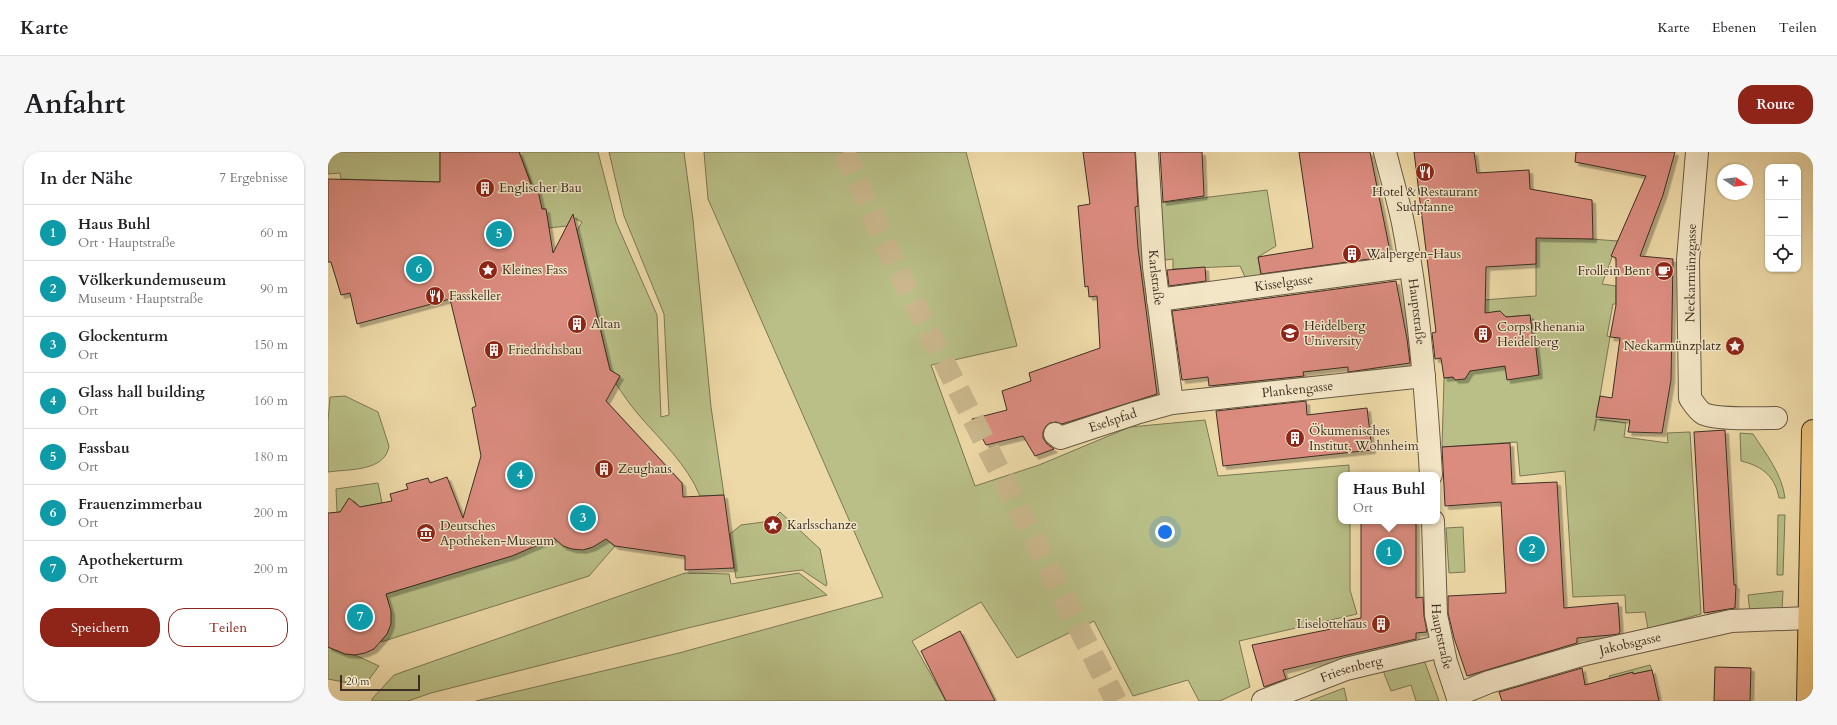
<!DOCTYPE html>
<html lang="de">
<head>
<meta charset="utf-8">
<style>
  :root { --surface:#fff; --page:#f6f6f6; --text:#202124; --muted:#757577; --line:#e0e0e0; --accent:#8f2418 }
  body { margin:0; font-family:Cardo,serif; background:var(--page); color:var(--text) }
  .controls { position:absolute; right:12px; top:12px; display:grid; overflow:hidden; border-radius:8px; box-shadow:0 1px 3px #0004 }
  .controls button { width:36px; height:36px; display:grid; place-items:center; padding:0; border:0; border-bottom:1px solid var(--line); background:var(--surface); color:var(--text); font:20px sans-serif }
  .compass { position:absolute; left:1389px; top:12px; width:36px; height:36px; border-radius:50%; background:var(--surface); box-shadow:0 1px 3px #0004; rotate:103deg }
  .scale { position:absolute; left:12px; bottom:10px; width:80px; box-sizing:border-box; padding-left:4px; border:2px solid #3d2f24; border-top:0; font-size:11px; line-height:14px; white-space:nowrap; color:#3d2f24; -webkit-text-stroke:3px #f3e6c6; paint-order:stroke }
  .you { position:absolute; left:837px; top:380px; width:14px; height:14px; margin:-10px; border:3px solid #fff; border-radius:50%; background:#1a73e8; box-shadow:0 0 0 6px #1a73e833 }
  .badge { display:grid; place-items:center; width:26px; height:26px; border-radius:50%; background:var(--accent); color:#fff; font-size:13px; font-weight:700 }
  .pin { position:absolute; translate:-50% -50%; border:2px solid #fff; box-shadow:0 1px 4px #0006 }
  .popup { position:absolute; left:1010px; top:320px; width:102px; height:52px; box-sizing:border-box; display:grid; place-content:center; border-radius:8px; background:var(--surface); filter:drop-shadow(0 1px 3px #0005); font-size:13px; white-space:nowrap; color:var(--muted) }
  .popup b { font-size:15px; color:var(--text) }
  .popup::after { content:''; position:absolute; left:50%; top:100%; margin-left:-8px; border:8px solid transparent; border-top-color:var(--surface) }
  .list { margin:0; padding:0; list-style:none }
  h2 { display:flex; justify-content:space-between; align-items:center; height:52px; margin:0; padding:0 16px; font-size:17px }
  h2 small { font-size:13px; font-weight:400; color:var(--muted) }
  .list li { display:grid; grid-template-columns:26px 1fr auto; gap:12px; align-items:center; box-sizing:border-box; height:56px; padding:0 16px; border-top:1px solid var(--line) }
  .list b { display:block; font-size:15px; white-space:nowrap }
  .list p { margin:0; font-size:13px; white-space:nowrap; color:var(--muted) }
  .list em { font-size:13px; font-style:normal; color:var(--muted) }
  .actions { display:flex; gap:8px; padding:12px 16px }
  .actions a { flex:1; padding:9px 0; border:1px solid var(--accent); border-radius:16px; text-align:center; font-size:14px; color:var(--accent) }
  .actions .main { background:var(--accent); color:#fff }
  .icon { flex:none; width:22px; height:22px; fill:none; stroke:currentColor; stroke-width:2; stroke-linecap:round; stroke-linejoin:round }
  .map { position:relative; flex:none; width:1485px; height:549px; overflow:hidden; border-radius:16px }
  header { display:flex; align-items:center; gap:24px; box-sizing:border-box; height:56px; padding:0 20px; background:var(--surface); border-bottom:1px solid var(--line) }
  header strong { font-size:19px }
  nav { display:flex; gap:22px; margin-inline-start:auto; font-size:14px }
  .intro { display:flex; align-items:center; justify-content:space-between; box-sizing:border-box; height:96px; padding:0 24px }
  h1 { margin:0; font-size:28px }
  .button { padding:10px 18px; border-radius:16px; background:var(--accent); color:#fff; font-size:14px; font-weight:700 }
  main { display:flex; gap:24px; padding:0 24px }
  aside { flex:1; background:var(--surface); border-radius:16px; box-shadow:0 1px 3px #0004 }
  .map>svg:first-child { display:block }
  .green { fill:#b9bf87; stroke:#7b7756 }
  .building { fill:#db8c7f; stroke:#3d2f24; filter:url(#shadow) }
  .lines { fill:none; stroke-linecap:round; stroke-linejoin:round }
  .secondary-tunnel { stroke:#cab78d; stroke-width:22; stroke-dasharray:22 11; stroke-linecap:butt }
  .pedestrian-casing { stroke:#695a45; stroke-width:24 }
  .minor-casing { stroke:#695a45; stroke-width:24 }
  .primary-casing { stroke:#3d2f24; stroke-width:24 }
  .pedestrian { stroke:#f3e6c6; stroke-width:22 }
  .minor { stroke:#f3e6c6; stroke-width:22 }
  .primary { stroke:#e6bc74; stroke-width:22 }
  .labels { text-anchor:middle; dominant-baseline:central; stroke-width:3; stroke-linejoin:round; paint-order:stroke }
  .poi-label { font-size:13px; fill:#3d2f24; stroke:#f3e6c6; text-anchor:start }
  .street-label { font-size:13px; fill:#3d2f24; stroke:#f3e6c6 }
</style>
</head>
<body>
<header>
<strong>Karte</strong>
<nav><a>Karte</a><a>Ebenen</a><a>Teilen</a></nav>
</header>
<div class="intro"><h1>Anfahrt</h1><a class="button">Route</a></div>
<main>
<aside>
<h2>In der Nähe<small>7 Ergebnisse</small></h2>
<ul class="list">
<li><span class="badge" style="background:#0f9aa8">1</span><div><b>Haus Buhl</b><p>Ort · Hauptstraße</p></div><em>60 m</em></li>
<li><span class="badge" style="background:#0f9aa8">2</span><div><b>Völkerkundemuseum</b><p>Museum · Hauptstraße</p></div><em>90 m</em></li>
<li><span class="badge" style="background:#0f9aa8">3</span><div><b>Glockenturm</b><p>Ort</p></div><em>150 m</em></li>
<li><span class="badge" style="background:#0f9aa8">4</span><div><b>Glass hall building</b><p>Ort</p></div><em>160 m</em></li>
<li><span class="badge" style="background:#0f9aa8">5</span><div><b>Fassbau</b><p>Ort</p></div><em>180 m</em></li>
<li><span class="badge" style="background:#0f9aa8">6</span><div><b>Frauenzimmerbau</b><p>Ort</p></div><em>200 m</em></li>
<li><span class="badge" style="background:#0f9aa8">7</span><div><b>Apothekerturm</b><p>Ort</p></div><em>200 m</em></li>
</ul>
<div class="actions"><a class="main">Speichern</a><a>Teilen</a></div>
</aside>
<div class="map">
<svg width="1485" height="549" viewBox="0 0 1485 549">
  <defs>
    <filter id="shadow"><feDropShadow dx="3.5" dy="3.5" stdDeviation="0" flood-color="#0004"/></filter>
  </defs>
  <rect width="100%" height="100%" fill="#edd9a7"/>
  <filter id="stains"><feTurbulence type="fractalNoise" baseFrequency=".005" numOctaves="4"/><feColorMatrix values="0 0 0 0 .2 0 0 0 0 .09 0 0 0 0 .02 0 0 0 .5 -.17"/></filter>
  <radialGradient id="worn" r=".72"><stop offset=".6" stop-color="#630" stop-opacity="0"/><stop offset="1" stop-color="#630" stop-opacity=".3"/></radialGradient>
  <g class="green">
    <polygon points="0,0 112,0 112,30 13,27 12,21 0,22"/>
    <path d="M191,0H270L288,70L329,163L333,265L341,263L336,162L296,64L281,0H356L365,68L383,255L396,343L372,344C359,312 332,288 310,262C302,253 295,242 288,232L292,224L282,218L249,79L254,70L244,65L239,74L220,76L218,57H214Z"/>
    <polygon points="376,0 638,0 689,194 603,213 647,334 711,313 802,275 877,268 890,324 1021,313 1021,323 1013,323 1013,369 1022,369 1022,438 1029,462 911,489 922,535 892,549 871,549 860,528 805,544 766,469 689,506 653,450 584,489 618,549 148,549 351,501 555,445 380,47"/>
    <polygon points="939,38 948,94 930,105 934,129 920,131 912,114 845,117 845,107 837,108 832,51"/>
    <polygon points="1208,83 1290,89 1274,132 1288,134 1288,152 1285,152 1279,184 1282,185 1266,279 1269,267 1298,271 1296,285 1340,291 1339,281 1362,280 1373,462 1320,477 1317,460 1298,461 1297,443 1245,445 1237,319 1192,324 1189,290 1114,295 1116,226 1125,225 1127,228 1141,219 1177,214 1179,227 1211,223 1207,189 1201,188 1203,175 1202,163 1176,165 1172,159 1164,160 1157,167 1155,148 1208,144"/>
    <path d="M17,244L50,260L61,294C57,320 20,317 0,320V269L2,245Z"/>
    <path d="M1412,281L1425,282C1438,302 1454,322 1457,346H1451C1447,324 1434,314 1413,309Z"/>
    <polygon points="50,331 54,351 32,355 26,349 18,350 15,360 9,360 8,337"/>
    <polygon points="452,360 492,397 499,432 498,434 474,418 408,426 402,382 413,373 443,369"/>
    <polygon points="1450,363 1457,363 1455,423 1449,423"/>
    <polygon points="1135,375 1137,420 1121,421 1118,376"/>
    <path d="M226,386C244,401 260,402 277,386L287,394L261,424L53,490C66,472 64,462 58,442L183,404Z"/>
    <polygon points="357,421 401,422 403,432 471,421 499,443 360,476 103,541 80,549 44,549 44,547 66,523"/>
    <polygon points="1455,439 1454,457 1422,461 1420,443"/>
    <polygon points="0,495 17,502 27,503 51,514 36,534 0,527"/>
    <polygon points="1096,508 1111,549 1088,549 1083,533 1063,539 1054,516"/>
    <polygon points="1322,513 1324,518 1282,527 1281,524"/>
    <polygon points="1016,536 1019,549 982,549"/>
  </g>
  <g class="building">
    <polygon points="112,0 191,0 204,35 209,34 214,57 218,57 225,101 245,62 282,218 292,224 278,249 354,331 355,345 396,343 406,416 357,418 357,404 287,394 278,387 265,395 255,398 244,397 235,394 226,386 184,404 58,442 63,459 63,472 59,482 46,497 37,501 27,503 17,502 0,495 0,361 12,360 21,346 32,355 64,349 62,342 80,337 78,332 100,326 102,331 119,325 135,366 153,304 144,256 148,254 122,147 29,172 22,141 13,143 3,110 0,110 0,27 112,30"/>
    <polygon points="755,0 807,0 810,54 807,55 810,96 829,242 734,272 728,270 722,271 718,274 715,280 715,286 719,292 726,297 707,304 695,284 658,293 644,267 679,258 674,239 703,229 701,221 772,196 769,144 761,145 760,134 757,135 750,54 762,52"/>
    <polygon points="832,0 874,0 876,44 835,50"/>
    <polygon points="971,0 1042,0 1063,104 933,122 930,105 985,96"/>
    <polygon points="1086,0 1146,0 1149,21 1201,18 1202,37 1264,48 1265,87 1208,86 1208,112 1158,115 1157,161 1172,159 1178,165 1202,163 1205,188 1207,188 1211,223 1179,228 1177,214 1142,219 1137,227 1127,228 1125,225 1116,226 1113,206 1107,207 1104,181 1108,180"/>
    <polygon points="1248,0 1347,0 1335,43 1312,104 1345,107 1343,228 1334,281 1300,280 1302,268 1268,265 1272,244 1284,246 1292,186 1282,185 1288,153 1288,106 1283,104 1318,24 1247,10"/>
    <polygon points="877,115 878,129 841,134 839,118"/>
    <polygon points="1068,129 1079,187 1082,211 1020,220 1020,215 975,220 976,224 881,234 880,225 854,228 844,159"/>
    <polygon points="978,249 979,263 1039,256 1044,298 895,314 888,259"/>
    <polygon points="1397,278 1406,433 1408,433 1407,456 1376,461 1366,280"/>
    <polygon points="1182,291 1184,332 1229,330 1236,456 1290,451 1292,479 1291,482 1283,483 1249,486 1249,491 1139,524 1126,486 1120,461 1120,444 1178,441 1173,350 1117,354 1114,295"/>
    <polygon points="1033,369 1088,369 1088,446 1095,445 1096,464 1099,480 1088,481 1088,487 955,518 958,527 936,535 924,493 1018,474 1017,469 1033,466"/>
    <polygon points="632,479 667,549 618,549 593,499"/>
    <polygon points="1387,515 1423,516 1422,549 1386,549"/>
    <polygon points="1254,516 1257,533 1305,520 1305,522 1324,518 1331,549 1174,549 1171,540"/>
  </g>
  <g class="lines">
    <polyline class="secondary-tunnel" points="516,0 568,115 788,549"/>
    <g class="pedestrian-casing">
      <g id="pedestrian">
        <path id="s1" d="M819,0L826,115L844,251"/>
        <path d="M1369,0L1360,108L1362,246C1366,252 1370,259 1376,262C1390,268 1432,266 1448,266"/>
        <path id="s2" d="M830,148L1082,114"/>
        <path id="s3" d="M727,282L732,286L808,261L844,251L1096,224"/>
        <path id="s4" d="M1129,543L1161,530L1257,502L1403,469L1481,466"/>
      </g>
    </g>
    <g class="minor-casing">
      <g id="minor">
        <path id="s5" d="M1057,0C1063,24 1070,47 1075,71C1091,154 1098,239 1103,323"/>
        <path id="s6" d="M1105,369L1108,463L1118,510L1131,549"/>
        <path id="s7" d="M935,549L1018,517L1114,494"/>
      </g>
    </g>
    <g class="primary-casing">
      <polyline id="primary" points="1480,549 1485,279"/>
    </g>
    <use href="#pedestrian" class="pedestrian"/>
    <use href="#minor" class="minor"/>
    <use href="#primary" class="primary"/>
  </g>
  <defs>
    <g id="restaurant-disc" transform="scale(1)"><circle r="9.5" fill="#8f2418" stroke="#f3e6c6"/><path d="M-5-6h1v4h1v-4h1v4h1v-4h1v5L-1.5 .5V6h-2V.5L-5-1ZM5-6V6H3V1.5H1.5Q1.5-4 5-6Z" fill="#fff"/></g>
    <g id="building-disc" transform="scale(1)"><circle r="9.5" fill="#8f2418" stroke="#f3e6c6"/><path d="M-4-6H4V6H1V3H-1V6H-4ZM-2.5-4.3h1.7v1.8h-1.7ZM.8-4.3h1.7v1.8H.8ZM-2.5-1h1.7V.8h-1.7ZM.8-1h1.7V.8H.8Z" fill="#fff"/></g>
    <g id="sight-disc" transform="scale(1)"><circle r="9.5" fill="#8f2418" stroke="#f3e6c6"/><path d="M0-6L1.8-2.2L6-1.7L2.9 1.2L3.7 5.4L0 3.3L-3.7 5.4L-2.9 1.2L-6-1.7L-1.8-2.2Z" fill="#fff"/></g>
    <g id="cafe-disc" transform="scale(1)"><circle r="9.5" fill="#8f2418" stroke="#f3e6c6"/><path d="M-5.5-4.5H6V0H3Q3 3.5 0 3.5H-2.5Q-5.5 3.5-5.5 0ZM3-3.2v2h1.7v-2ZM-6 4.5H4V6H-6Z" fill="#fff"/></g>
    <g id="university-disc" transform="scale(1)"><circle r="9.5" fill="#8f2418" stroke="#f3e6c6"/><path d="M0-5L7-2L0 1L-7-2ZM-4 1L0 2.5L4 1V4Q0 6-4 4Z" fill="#fff"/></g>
    <g id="museum-disc" transform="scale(1)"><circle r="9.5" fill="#8f2418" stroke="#f3e6c6"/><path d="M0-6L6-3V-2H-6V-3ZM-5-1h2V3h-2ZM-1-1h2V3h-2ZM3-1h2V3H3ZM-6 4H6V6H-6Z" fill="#fff"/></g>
  </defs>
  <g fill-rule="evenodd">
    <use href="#restaurant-disc" x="1097" y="20"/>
    <use href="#building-disc" x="157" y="36"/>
    <use href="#building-disc" x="1024" y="102"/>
    <use href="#sight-disc" x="160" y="118"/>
    <use href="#cafe-disc" x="1336" y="119"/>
    <use href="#restaurant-disc" x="107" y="144"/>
    <use href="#building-disc" x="249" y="172"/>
    <use href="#university-disc" x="962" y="181"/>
    <use href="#building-disc" x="1155" y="182"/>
    <use href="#sight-disc" x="1407" y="194"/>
    <use href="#building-disc" x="166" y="198"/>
    <use href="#building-disc" x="967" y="286"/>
    <use href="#building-disc" x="276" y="317"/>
    <use href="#sight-disc" x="445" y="373"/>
    <use href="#museum-disc" x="98" y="381"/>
    <use href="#building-disc" x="1053" y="472"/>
  </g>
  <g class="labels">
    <g class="poi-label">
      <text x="171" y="36">Englischer Bau</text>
      <text x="1097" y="40" text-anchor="middle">Hotel &amp; Restaurant<tspan x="1097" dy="15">Sudpfanne</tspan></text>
      <text x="1038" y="102">Walpergen-Haus</text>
      <text x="174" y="118">Kleines Fass</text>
      <text x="1322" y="119" text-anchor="end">Frollein Bent</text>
      <text x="121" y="144">Fasskeller</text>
      <text x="263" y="172">Altan</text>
      <text x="976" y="174">Heidelberg<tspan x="976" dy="15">University</tspan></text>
      <text x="1169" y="175">Corps Rhenania<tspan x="1169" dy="15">Heidelberg</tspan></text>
      <text x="1393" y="194" text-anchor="end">Neckarmünzplatz</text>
      <text x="180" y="198">Friedrichsbau</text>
      <text x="981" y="279">Ökumenisches<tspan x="981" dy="15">Institut, Wohnheim</tspan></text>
      <text x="290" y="317">Zeughaus</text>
      <text x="459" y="373">Karlsschanze</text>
      <text x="112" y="374">Deutsches<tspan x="112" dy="15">Apotheken-Museum</tspan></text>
      <text x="1039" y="472" text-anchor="end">Liselottehaus</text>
    </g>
    <g class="street-label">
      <text transform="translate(1363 121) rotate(-89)">Neckarmünzgasse</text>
      <text stroke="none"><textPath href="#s1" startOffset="126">Karlstraße</textPath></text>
      <text stroke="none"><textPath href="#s2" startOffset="127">Kisselgasse</textPath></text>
      <text stroke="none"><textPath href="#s5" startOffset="163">Hauptstraße</textPath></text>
      <text stroke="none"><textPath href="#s3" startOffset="250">Plankengasse</textPath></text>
      <text stroke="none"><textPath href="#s3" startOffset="62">Eselspfad</textPath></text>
      <text stroke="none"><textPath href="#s6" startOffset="116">Hauptstraße</textPath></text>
      <text stroke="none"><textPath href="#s4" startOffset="181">Jakobsgasse</textPath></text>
      <text stroke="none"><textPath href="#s7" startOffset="94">Friesenberg</textPath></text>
    </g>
  </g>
  <rect width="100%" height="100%" filter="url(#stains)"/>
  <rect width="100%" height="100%" fill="url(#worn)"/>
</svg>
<div class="controls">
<button>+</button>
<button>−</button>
<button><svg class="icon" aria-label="locate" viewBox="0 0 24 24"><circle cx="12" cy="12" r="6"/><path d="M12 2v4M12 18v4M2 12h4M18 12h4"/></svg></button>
</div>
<svg class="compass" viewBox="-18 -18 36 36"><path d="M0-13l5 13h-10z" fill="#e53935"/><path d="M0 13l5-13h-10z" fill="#757577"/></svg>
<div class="scale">20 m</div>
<div class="you"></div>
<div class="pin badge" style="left:1061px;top:400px;background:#0f9aa8">1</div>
<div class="popup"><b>Haus Buhl</b>Ort</div>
<div class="pin badge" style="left:1204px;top:397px;background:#0f9aa8">2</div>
<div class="pin badge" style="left:255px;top:366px;background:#0f9aa8">3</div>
<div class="pin badge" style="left:192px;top:323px;background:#0f9aa8">4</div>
<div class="pin badge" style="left:171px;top:82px;background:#0f9aa8">5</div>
<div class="pin badge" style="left:91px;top:117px;background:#0f9aa8">6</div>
<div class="pin badge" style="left:32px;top:465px;background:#0f9aa8">7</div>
</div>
</main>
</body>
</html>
